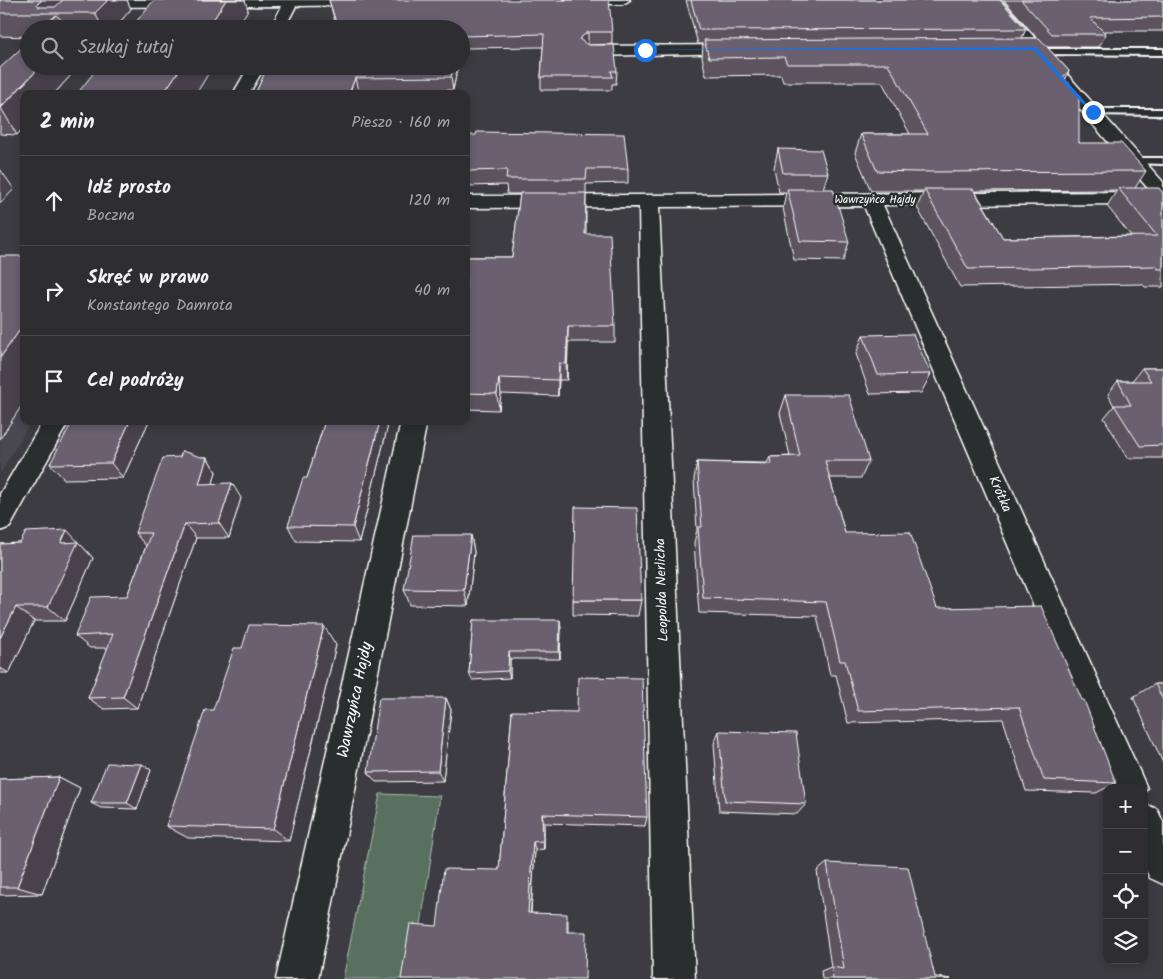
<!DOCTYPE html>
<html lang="pl">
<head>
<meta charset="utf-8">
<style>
  :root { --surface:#2e2d32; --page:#36353a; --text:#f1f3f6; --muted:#a7a8ac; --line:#49494d }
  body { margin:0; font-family:Kalam,sans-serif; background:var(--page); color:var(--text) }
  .controls { position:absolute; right:15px; bottom:15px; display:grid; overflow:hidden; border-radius:10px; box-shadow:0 2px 8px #0003 }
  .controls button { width:45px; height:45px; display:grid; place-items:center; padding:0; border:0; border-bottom:1px solid var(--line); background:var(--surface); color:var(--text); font:25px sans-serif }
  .stop { position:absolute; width:15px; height:15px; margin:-11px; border:4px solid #1a73e8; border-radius:50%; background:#fff }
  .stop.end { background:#1a73e8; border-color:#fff; box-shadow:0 1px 5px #0008 }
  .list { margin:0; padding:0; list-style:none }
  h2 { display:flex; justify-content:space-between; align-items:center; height:65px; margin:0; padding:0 20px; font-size:21px }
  h2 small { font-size:16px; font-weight:400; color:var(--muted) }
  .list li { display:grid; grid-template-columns:32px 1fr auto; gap:15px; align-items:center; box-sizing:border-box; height:90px; padding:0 20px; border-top:1px solid var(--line) }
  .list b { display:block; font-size:19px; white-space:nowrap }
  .list p { margin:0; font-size:16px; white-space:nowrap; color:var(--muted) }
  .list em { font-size:16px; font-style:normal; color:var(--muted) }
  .icon { flex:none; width:28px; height:28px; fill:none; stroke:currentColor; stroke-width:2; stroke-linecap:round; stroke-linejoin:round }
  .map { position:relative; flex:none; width:1163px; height:979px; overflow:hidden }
  .search { position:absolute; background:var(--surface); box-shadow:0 2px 8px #0003; left:20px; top:20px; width:450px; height:55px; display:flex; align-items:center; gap:12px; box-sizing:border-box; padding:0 18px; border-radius:28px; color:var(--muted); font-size:19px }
  .panel { position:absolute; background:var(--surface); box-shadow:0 2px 8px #0003; left:20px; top:90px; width:450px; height:335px; border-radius:10px }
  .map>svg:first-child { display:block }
  .built { fill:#4a4750 }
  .green { fill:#59715f; stroke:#acb8af }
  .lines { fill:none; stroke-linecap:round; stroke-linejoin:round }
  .service-casing { stroke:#fff; stroke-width:4 }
  .minor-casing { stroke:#fff; stroke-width:3 }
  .service { fill:#2a2d2e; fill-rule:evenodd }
  .minor { fill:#2a2d2e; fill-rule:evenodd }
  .wall { fill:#5b535f; stroke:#fff; fill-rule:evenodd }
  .shaded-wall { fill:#4a434e; stroke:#fff }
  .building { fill:#6a606f; stroke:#fff }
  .route { fill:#1a73e8 }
  .labels { text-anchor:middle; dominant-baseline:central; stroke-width:5; stroke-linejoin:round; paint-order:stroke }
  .far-street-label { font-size:11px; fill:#fff; stroke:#2a2d2e }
  .street-label { font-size:14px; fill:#fff; stroke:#2a2d2e }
  .near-street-label { font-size:16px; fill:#fff; stroke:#2a2d2e }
</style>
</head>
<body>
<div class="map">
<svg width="1163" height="979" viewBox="0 0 1163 979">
  <rect width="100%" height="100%" fill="#3d3c42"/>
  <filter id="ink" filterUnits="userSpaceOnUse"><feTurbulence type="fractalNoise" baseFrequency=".02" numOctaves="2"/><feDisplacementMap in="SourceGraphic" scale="10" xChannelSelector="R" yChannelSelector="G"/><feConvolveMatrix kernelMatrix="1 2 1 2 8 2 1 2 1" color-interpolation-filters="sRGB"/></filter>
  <g filter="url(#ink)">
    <polygon class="built" points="0,282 24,288 24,421 31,421 0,474"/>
    <polygon class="green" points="380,794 440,796 413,979 343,979"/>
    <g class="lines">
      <g class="service-casing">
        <g id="service">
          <polygon points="1039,49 1163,49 1163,55 1036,54 1034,52"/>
          <polygon points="1093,109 1163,109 1163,115 1089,114 1088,112"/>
          <polygon points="1136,158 1163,158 1163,164 1132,163 1131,161"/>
        </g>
      </g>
      <g class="minor-casing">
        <g id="minor">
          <polygon points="86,0 372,0 373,1 366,5 296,6 284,29 270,29 282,6 91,7 86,6 84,3"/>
          <polygon points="564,0 630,0 623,4 571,4"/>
          <polygon points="986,0 1001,0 1163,182 1163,204 883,205 1147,788 1144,794 1144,788 1111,788 864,206 659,207 695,979 653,979 639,207 466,208 466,196 1151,192"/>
          <polygon points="740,45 745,47 748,50 745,53 589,56 584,54 581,51 584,48 589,46"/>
          <polygon points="249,66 265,66 249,94 233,94"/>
          <polygon points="43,421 69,421 10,527 0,531 0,494"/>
          <polygon points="401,421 427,421 318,979 276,979"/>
          <polygon points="1144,804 1157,809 1163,822 1163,884 1150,878 1144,866"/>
        </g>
      </g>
      <use href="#service" class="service"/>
      <use href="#minor" class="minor"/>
    </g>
    <g class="wall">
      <polygon points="0,0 62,0 62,1 63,0 127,0 131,9 114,29 29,29 29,37 0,36"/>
      <polygon points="329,0 612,32 612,44 588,45 617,71 616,84 612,84 612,90 541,90 541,77 543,47 462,48 461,53 461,29 337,29"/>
      <path d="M686,0H1000L1026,29L1022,38H1037L1004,0H1163V31H1104L1106,34L1099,47H1047L1069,71L1065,80L1079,143L1146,171L1135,188L1163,193V287H1145L1142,284L960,287L917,207L924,191H871L855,153L861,134H910L882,82H783L781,75L706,76L702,57L703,44H698ZM1117,190L1107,206L1131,236L1003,238L975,191Z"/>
      <polygon points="29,66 79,66 54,94 24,94 24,127 17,135 0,134 0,68"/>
      <polygon points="268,66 458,66 453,90 358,91 357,94 255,94"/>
      <polygon points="466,135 628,169 628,183 586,184 586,234 615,326 615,342 568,342 567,380 559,380 558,396 501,394 499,410 466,409 466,257 512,257 520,194 507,194 506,185 466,186"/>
      <polygon points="778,149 828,173 823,189 849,242 843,261 794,260 783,208 786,192 779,192 774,168"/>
      <polygon points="863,335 931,374 921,393 870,394 856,354"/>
      <polygon points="1142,368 1163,368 1163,458 1128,458 1104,418 1114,406 1108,394 1118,381 1132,381"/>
      <polygon points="786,395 869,461 861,478 830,478 845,533 937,608 1116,783 1096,793 1026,791 1003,719 848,723 836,675 830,675 817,616 699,613 694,543 697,530 694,479 697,462 767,463 770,457 790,456 780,413"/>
      <polygon points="78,421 149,421 123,478 64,479 50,464"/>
      <polygon points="325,421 389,421 359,542 296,541 288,526 307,478"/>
      <polygon points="201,457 207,457 216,472 213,483 241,498 229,538 196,538 137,708 104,709 88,698 108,648 90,648 75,636 127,596 146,546 135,533"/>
      <polygon points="471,535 474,552 468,606 410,605 404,589"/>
      <polygon points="20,543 82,546 93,558 65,621 34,621 9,673 0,673 0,544"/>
      <polygon points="573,600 641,600 638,616 573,615"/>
      <polygon points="473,620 561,628 560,659 510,659 510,678 472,680 469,673"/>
      <polygon points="336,645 289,841 188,838 166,826 213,710"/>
      <polygon points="1155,684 1163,684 1163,763 1133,697"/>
      <polygon points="446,698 451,710 443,781 376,782 368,772"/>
      <polygon points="512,711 647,817 645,826 544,823 544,849 535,850 531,913 568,920 568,932 585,979 437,926 499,870"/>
      <polygon points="719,731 806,804 797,814 719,811 714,743"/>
      <polygon points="142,764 151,770 137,809 101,808 91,803"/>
      <polygon points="59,777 80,788 42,894 0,895 0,779"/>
      <polygon points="827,863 935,977 951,979 822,979 821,971 831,967 817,871"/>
    </g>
    <g class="shaded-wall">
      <polygon points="42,0 62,0 67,10 42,13 37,4"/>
      <polygon points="108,0 127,0 131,9 114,29 103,29 95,13"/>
      <polygon points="226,0 245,0 248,10 236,29 207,29"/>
      <polygon points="588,32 588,44 579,51 579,39"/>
      <polygon points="41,66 79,66 54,94 24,94 24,127 17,135 1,108"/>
      <polygon points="182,66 213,66 196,94 163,94"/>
      <polygon points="454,66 458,66 453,90 451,77"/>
      <polygon points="1069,71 1060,90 1063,77"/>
      <polygon points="355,78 358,91 357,94 349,94"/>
      <polygon points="0,169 14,189 0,204"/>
      <polygon points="24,324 24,402 0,439 0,358"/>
      <polygon points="568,326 568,342 567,380 566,364"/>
      <polygon points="559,363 559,380 558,396 558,380"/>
      <polygon points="499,378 501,394 499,410 497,394"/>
      <polygon points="130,421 149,421 123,478 111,463"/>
      <polygon points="380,421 389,421 359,542 353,527"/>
      <polygon points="207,457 216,472 209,498 199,484"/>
      <polygon points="232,483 241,498 229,538 219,523"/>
      <polygon points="185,524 196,538 137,708 123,697"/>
      <polygon points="67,530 93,558 65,621 48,607 61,543"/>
      <polygon points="471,535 474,552 468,606 464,590"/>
      <polygon points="16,607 34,621 9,673 0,668 0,638"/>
      <polygon points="560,620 561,628 560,659 559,652"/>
      <polygon points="324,626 336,645 289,841 273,829"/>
      <polygon points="509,652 510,659 510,678 508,671"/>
      <polygon points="446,698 451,710 443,781 438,771"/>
      <polygon points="142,764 151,770 137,809 127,803"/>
      <polygon points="59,777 80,788 42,894 17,887"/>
      <polygon points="542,814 544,823 544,849 543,841"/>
      <polygon points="533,842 535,850 530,919 528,913"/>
    </g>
    <g class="building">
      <polygon points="0,0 42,0 37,4 39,7 55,7 63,0 108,0 95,13 0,13"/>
      <polygon points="154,0 226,0 207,29 130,29"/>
      <polygon points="329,0 609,0 612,32 588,32 579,39 588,45 614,45 617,71 611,71 613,77 541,77 544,34 461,36 461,29 338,29"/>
      <polygon points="691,0 1000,0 1026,29 699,30"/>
      <polygon points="1021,0 1161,0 1163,2 1163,17 1090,18 1106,34 1052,34"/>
      <polygon points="56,15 72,29 41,29"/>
      <polygon points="1039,38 1069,71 1063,77 1079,95 1079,143 1121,143 1146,171 916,172 877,171 861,134 928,134 888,64 787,64 784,57 709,58 704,40"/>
      <polygon points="29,41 29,66 41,66 0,108 0,68"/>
      <polygon points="99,66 182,66 163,94 77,94"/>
      <polygon points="268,66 454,66 451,77 355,78 349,94 255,94"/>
      <polygon points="477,132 624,134 628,169 587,169 586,179 506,179 507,170 466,171 466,135 476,135"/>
      <polygon points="778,149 821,150 828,173 783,173"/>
      <polygon points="1118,188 1159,188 1163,193 1163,269 1158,269 1156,266 968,269 924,189 973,189 1003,238 1157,236"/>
      <polygon points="787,189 833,189 849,242 800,241"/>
      <polygon points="520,193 586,193 585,234 610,234 615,326 568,326 566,364 559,363 558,380 499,378 497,394 466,393 466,257 512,257"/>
      <polygon points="0,256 24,256 24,324 0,358"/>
      <polygon points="913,334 931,374 878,375 863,335"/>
      <polygon points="1142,368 1163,368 1163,445 1140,446 1114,405 1131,405 1118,381 1151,381"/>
      <polygon points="786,395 849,395 869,461 825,461 845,533 910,532 937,608 1041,606 1082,700 1084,700 1116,783 1044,780 1019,707 858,711 845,661 840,661 826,602 703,598 698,527 702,527 697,462 771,464 770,457 800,456"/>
      <polygon points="78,421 130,421 111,463 50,464 72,422 77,422"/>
      <polygon points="325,421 380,421 353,527 288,526 303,478 307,478"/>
      <polygon points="182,451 201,457 207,457 199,484 232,483 219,523 185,524 123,697 88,698 113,634 75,636 91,597 127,596 151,533 135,533 163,458 180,457"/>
      <polygon points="575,507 637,508 641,600 573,600"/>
      <polygon points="67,530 61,543 78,542 48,607 16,607 0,638 0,544 20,543 26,532"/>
      <polygon points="414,535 471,535 464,590 404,589"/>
      <polygon points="473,620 560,620 559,652 509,652 508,671 469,673"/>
      <polygon points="249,625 324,626 273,829 166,826 205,710 213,710 234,648 242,648"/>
      <polygon points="578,677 642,678 647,817 542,814 543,841 533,842 528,913 567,914 567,932 586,932 585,979 401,979 410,924 437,926 444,869 499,870 512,711 577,712"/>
      <polygon points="1155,684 1163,684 1163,700"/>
      <polygon points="379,698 446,698 438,771 368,772"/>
      <polygon points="719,731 796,733 806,804 725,801"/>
      <polygon points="107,763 142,764 127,803 91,803"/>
      <polygon points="59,777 17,887 0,887 0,779"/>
      <polygon points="827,863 908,867 935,977 951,979 833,979 832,967 844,969"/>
    </g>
  </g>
  <polygon class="route" points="1036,47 1095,113 1091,113 1034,50 643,50"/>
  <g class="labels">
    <g class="far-street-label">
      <text x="875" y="200">Wawrzyńca Hajdy</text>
    </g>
    <g class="street-label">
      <text transform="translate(1000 494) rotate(66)">Krótka</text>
      <text transform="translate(662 590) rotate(-92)">Leopolda Nerlicha</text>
    </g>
    <g class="near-street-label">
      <text transform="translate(355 700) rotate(-78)">Wawrzyńca Hajdy</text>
    </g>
  </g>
</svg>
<div class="controls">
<button>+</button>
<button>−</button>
<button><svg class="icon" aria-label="locate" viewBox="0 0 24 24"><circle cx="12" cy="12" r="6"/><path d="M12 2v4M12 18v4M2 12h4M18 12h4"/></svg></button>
<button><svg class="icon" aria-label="layers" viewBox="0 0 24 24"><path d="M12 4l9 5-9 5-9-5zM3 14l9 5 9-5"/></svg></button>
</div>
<div class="stop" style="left:645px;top:50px"></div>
<div class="stop end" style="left:1093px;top:112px"></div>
<div class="search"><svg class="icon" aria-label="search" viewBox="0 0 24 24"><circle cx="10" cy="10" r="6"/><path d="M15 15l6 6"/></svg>Szukaj tutaj</div>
<section class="panel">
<h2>2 min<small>Pieszo · 160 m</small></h2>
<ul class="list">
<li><svg class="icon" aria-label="ahead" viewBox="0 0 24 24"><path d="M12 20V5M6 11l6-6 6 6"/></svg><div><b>Idź prosto</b><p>Boczna</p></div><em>120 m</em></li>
<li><svg class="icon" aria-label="right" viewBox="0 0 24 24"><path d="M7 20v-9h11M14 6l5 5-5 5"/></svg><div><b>Skręć w prawo</b><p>Konstantego Damrota</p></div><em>40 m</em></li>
<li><svg class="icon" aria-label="arrive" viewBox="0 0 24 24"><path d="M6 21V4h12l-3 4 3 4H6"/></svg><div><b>Cel podróży</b></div></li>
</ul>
</section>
</div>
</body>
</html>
